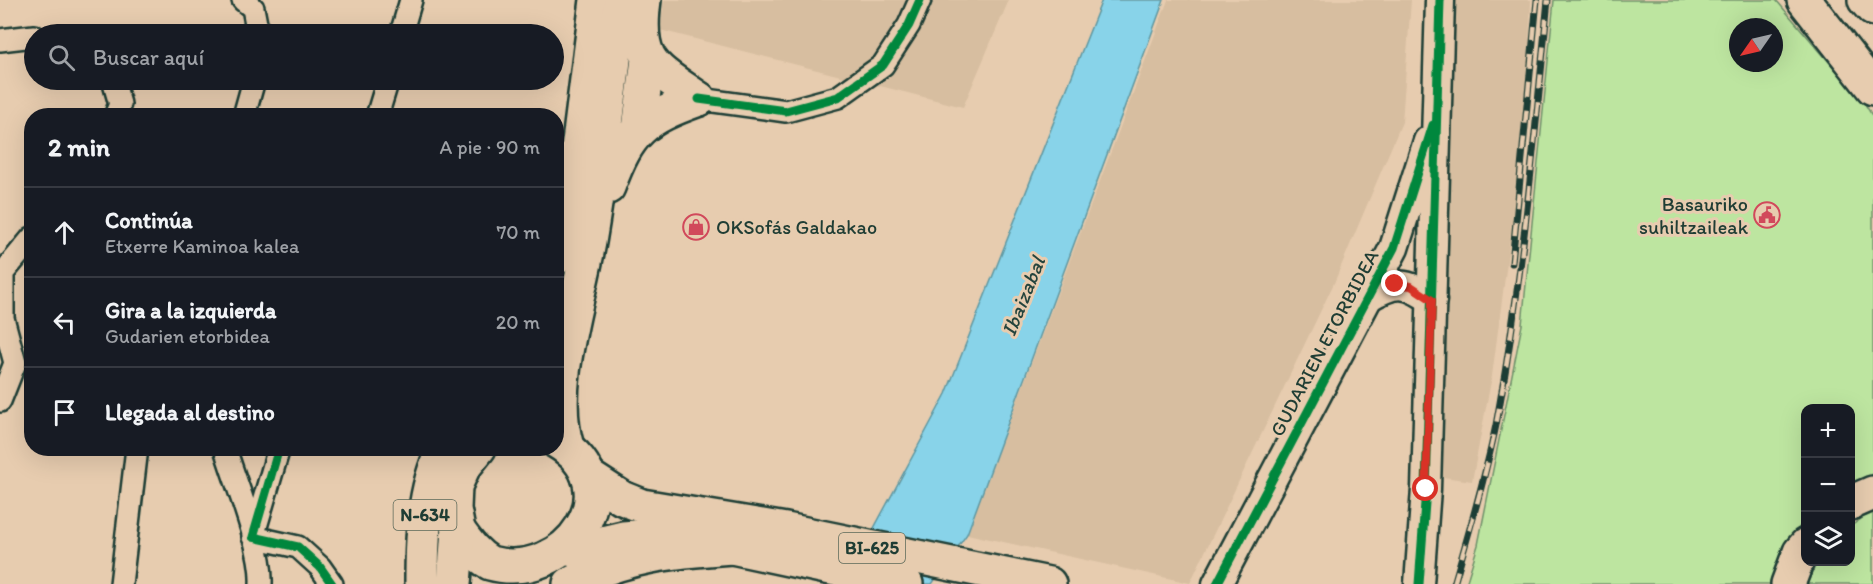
<!DOCTYPE html>
<html lang="es">
<head>
<meta charset="utf-8">
<style>
  :root { --surface:#171b24; --page:#20242c; --text:#f1f3f6; --muted:#9ea1a6; --line:#363941 }
  body { margin:0; font-family:Itim,sans-serif; background:var(--page); color:var(--text) }
  .controls { position:absolute; right:18px; bottom:18px; display:grid; overflow:hidden; border-radius:12px; box-shadow:0 6px 24px #0002 }
  .controls button { width:54px; height:54px; display:grid; place-items:center; padding:0; border:0; border-bottom:2px solid var(--line); background:var(--surface); color:var(--text); font:30px sans-serif }
  .compass { position:absolute; left:1729px; top:18px; width:54px; height:54px; border-radius:50%; background:var(--surface); box-shadow:0 6px 24px #0002; rotate:236deg }
  .stop { position:absolute; width:18px; height:18px; margin:-14px; border:4px solid #d93025; border-radius:50%; background:#fff }
  .stop.end { background:#d93025; border-color:#fff; box-shadow:0 2px 6px #0008 }
  .list { margin:0; padding:0; list-style:none }
  h2 { display:flex; justify-content:space-between; align-items:center; height:78px; margin:0; padding:0 24px; font-size:26px }
  h2 small { font-size:20px; font-weight:400; color:var(--muted) }
  .list li { display:grid; grid-template-columns:39px 1fr auto; gap:18px; align-items:center; box-sizing:border-box; height:90px; padding:0 24px; border-top:2px solid var(--line) }
  .list b { display:block; font-size:22px; white-space:nowrap }
  .list p { margin:0; font-size:20px; white-space:nowrap; color:var(--muted) }
  .list em { font-size:20px; font-style:normal; color:var(--muted) }
  .icon { flex:none; width:33px; height:33px; fill:none; stroke:currentColor; stroke-width:2; stroke-linecap:round; stroke-linejoin:round }
  .map { position:relative; flex:none; width:1873px; height:584px; overflow:hidden }
  .search { position:absolute; background:var(--surface); box-shadow:0 6px 24px #0002; left:24px; top:24px; width:540px; height:66px; display:flex; align-items:center; gap:15px; box-sizing:border-box; padding:0 21px; border-radius:33px; color:var(--muted); font-size:22px }
  .panel { position:absolute; background:var(--surface); box-shadow:0 6px 24px #0002; left:24px; top:108px; width:540px; height:348px; border-radius:24px }
  .map>svg:first-child { display:block }
  .built { fill:#d7bea0 }
  .green { fill:#bde5a0; stroke:#6e916a; stroke-width:1.5; fill-rule:evenodd }
  .water { fill:#88d3e9; stroke:#5e97a1; stroke-width:1.5 }
  .lines { fill:none; stroke-linecap:round; stroke-linejoin:round }
  .street-casing { stroke:#1f3d34; stroke-width:26 }
  .secondary-casing { stroke:#1f3d34; stroke-width:33 }
  .primary-casing { stroke:#1f3d34; stroke-width:38 }
  .highway-casing { stroke:#1f3d34; stroke-width:38 }
  .street { stroke:#e7ccaf; stroke-width:21 }
  .secondary { stroke:#e7ccaf; stroke-width:28 }
  .primary { stroke:#e7ccaf; stroke-width:33 }
  .highway { stroke:#e7ccaf; stroke-width:33 }
  .rail-casing { stroke:#1f3d34; stroke-width:7 }
  .rail { stroke:#e7ccaf; stroke-width:4.5; stroke-dasharray:14; stroke-linecap:butt }
  .cycleway-casing { stroke:#e7ccaf; stroke-width:13 }
  .cycleway { stroke:#00873e; stroke-width:9 }
  .route { stroke:#d93025; stroke-width:8 }
  .labels { text-anchor:middle; dominant-baseline:central; stroke-width:6; stroke-linejoin:round; paint-order:stroke }
  .shield { fill:#e7ccaf; stroke:#5b6859; stroke-width:1.5 }
  .shield-label { font-size:18px; font-weight:bold; fill:#1f3d34 }
  .poi-label { font-size:20px; fill:#1f3d34; stroke:#e7ccaf; text-anchor:end }
  .street-label { font-size:20px; fill:#1f3d34; stroke:#e7ccaf }
  .water-label { font-size:21px; font-style:italic; fill:#24443d; stroke:#e7ccaf }
</style>
</head>
<body>
<div class="map">
<svg width="1873" height="584" viewBox="0 0 1873 584">
  <rect width="100%" height="100%" fill="#e7ccaf"/>
  <filter id="ink" filterUnits="userSpaceOnUse"><feTurbulence type="fractalNoise" baseFrequency=".0167" numOctaves="2"/><feDisplacementMap in="SourceGraphic" scale="12" xChannelSelector="R" yChannelSelector="G"/><feConvolveMatrix kernelMatrix="1 2 1 2 8 2 1 2 1" color-interpolation-filters="sRGB"/></filter>
  <g filter="url(#ink)">
    <g class="built">
      <polygon points="664,0 1009,0 963,107 660,30"/>
      <polygon points="1168,0 1411,0 1402,122 1334,283 1190,583 967,534"/>
      <polygon points="1454,0 1531,0 1526,118 1492,376 1472,481 1436,476"/>
    </g>
    <g class="green">
      <path d="M1554,0H1776L1865,104L1873,117V477L1851,485L1850,408H1806L1805,519L1787,545L1773,584H1466L1478,545L1522,325ZM1738,27H1774V63H1738Z"/>
      <polygon points="1873,513 1873,584 1807,584 1817,562 1850,562 1851,526 1864,517"/>
    </g>
    <polygon class="water" points="1102,0 1164,0 967,534 932,584 844,584 946,394"/>
    <g class="lines">
      <g class="street-casing">
        <g id="street">
          <polyline points="243,0 253,8 258,34"/>
          <polyline points="401,34 411,0"/>
          <polyline points="0,40 34,36"/>
          <polyline points="113,80 120,104 115,116"/>
          <polyline points="699,99 786,111 838,97 883,65 909,25 920,0"/>
          <polyline points="244,116 254,80"/>
          <polyline points="377,116 388,80"/>
          <polyline points="0,401 15,363 3,318 3,273 32,238"/>
          <path d="M225,448C236,485 263,548 261,584"/>
          <polyline points="279,448 253,537 298,547 320,567 332,584"/>
          <polyline points="121,584 137,448"/>
        </g>
      </g>
      <g class="secondary-casing">
        <g id="secondary">
          <path d="M1368,297C1396,281 1406,281 1432,300"/>
          <polyline points="1217,584 1394,248 1428,141"/>
          <polyline points="1419,584 1426,489 1440,0"/>
        </g>
      </g>
      <g class="primary-casing">
        <g id="primary">
          <polyline points="588,476 622,498 642,506 786,530 1049,584"/>
          <polyline points="573,550 623,538 663,535 732,547 906,584"/>
        </g>
      </g>
      <g class="highway-casing">
        <g id="highway">
          <path d="M644,0C636,62 652,66 699,99"/>
          <polyline points="1804,0 1873,88"/>
          <polyline points="1865,0 1873,9"/>
          <polyline points="639,129 648,59"/>
          <path d="M608,187C629,130 643,119 699,99"/>
          <polyline points="556,258 575,174 597,0"/>
          <path d="M567,447C548,385 580,300 590,236C603,158 612,79 621,0"/>
          <polyline points="1850,503 1873,493"/>
          <path d="M458,530C467,543 476,555 490,563C567,584 635,487 556,441"/>
          <path d="M422,584C422,539 423,490 444,448"/>
          <polyline points="454,584 458,530 454,509 455,486 463,468 479,448"/>
          <path d="M570,584C622,556 673,551 732,547"/>
          <polyline points="1788,584 1800,552 1806,545"/>
        </g>
      </g>
      <use href="#street" class="street"/>
      <use href="#secondary" class="secondary"/>
      <use href="#primary" class="primary"/>
      <use href="#highway" class="highway"/>
      <g class="rail-casing">
        <g id="rail">
          <polyline points="1512,263 1537,0"/>
          <path d="M1454,584C1469,532 1485,479 1496,425C1522,285 1534,142 1548,0"/>
        </g>
      </g>
      <use href="#rail" class="rail"/>
      <g class="cycleway-casing">
        <g id="cycleway">
          <polyline points="699,99 786,111 838,97 883,65 909,25 920,0"/>
          <polyline points="279,448 253,537 298,547 320,567 332,584"/>
          <polyline points="1217,584 1394,248 1433,125"/>
          <polyline points="1419,584 1426,489 1440,0"/>
        </g>
      </g>
      <use href="#cycleway" class="cycleway"/>
    </g>
  </g>
  <g class="lines" filter="url(#ink)">
    <polyline class="route" points="1395,284 1411,286 1432,300 1426,489"/>
  </g>
  <defs>
    <g id="civic-ring" transform="scale(1.35)"><circle r="9.5" fill="#e7ccaf" stroke="#d1495b" stroke-width="1.5"/><path d="M-.6-6.5H3V-4.5H.6V-3L4-1V1h2V6H-6V1h2V-1L-.6-3ZM-1.2 2.5V6h2.4V2.5Z" fill="#d1495b"/></g>
    <g id="shop-ring" transform="scale(1.35)"><circle r="9.5" fill="#e7ccaf" stroke="#d1495b" stroke-width="1.5"/><path d="M-5-2.5h2.3a2.7 3.5 0 0 1 5.4 0H5L5.5 6h-11ZM-1.5-2.5h3a1.5 2.3 0 0 0-3 0Z" fill="#d1495b"/></g>
  </defs>
  <g fill-rule="evenodd">
    <use href="#civic-ring" x="1767" y="215"/>
    <use href="#shop-ring" x="696" y="227"/>
  </g>
  <g class="labels">
    <g class="shield">
      <rect x="393.5" y="500" width="63" height="30" rx="4.5"/>
      <rect x="839" y="533" width="66" height="30" rx="4.5"/>
    </g>
    <g class="shield-label">
      <text x="425" y="515">N-634</text>
      <text x="872" y="548">BI-625</text>
    </g>
    <g class="poi-label">
      <text x="1748" y="204">Basauriko<tspan x="1748" dy="23">suhiltzaileak</tspan></text>
      <text x="716" y="227" text-anchor="start">OKSofás Galdakao</text>
    </g>
    <g class="street-label">
      <text transform="translate(1324 343) rotate(-62)">GUDARIEN ETORBIDEA</text>
    </g>
    <g class="water-label">
      <text transform="translate(1023 296) rotate(-68)">Ibaizabal</text>
    </g>
  </g>
</svg>
<div class="controls">
<button>+</button>
<button>−</button>
<button><svg class="icon" aria-label="layers" viewBox="0 0 24 24"><path d="M12 4l9 5-9 5-9-5zM3 14l9 5 9-5"/></svg></button>
</div>
<svg class="compass" viewBox="-18 -18 36 36"><path d="M0-13l5 13h-10z" fill="#e53935"/><path d="M0 13l5-13h-10z" fill="#9ea1a6"/></svg>
<div class="stop" style="left:1426px;top:489px"></div>
<div class="stop end" style="left:1395px;top:284px"></div>
<div class="search"><svg class="icon" aria-label="search" viewBox="0 0 24 24"><circle cx="10" cy="10" r="6"/><path d="M15 15l6 6"/></svg>Buscar aquí</div>
<section class="panel">
<h2>2 min<small>A pie · 90 m</small></h2>
<ul class="list">
<li><svg class="icon" aria-label="ahead" viewBox="0 0 24 24"><path d="M12 20V5M6 11l6-6 6 6"/></svg><div><b>Continúa</b><p>Etxerre Kaminoa kalea</p></div><em>70 m</em></li>
<li><svg class="icon" aria-label="left" viewBox="0 0 24 24"><path d="M17 20v-9H6M10 6l-5 5 5 5"/></svg><div><b>Gira a la izquierda</b><p>Gudarien etorbidea</p></div><em>20 m</em></li>
<li><svg class="icon" aria-label="arrive" viewBox="0 0 24 24"><path d="M6 21V4h12l-3 4 3 4H6"/></svg><div><b>Llegada al destino</b></div></li>
</ul>
</section>
</div>
</body>
</html>
